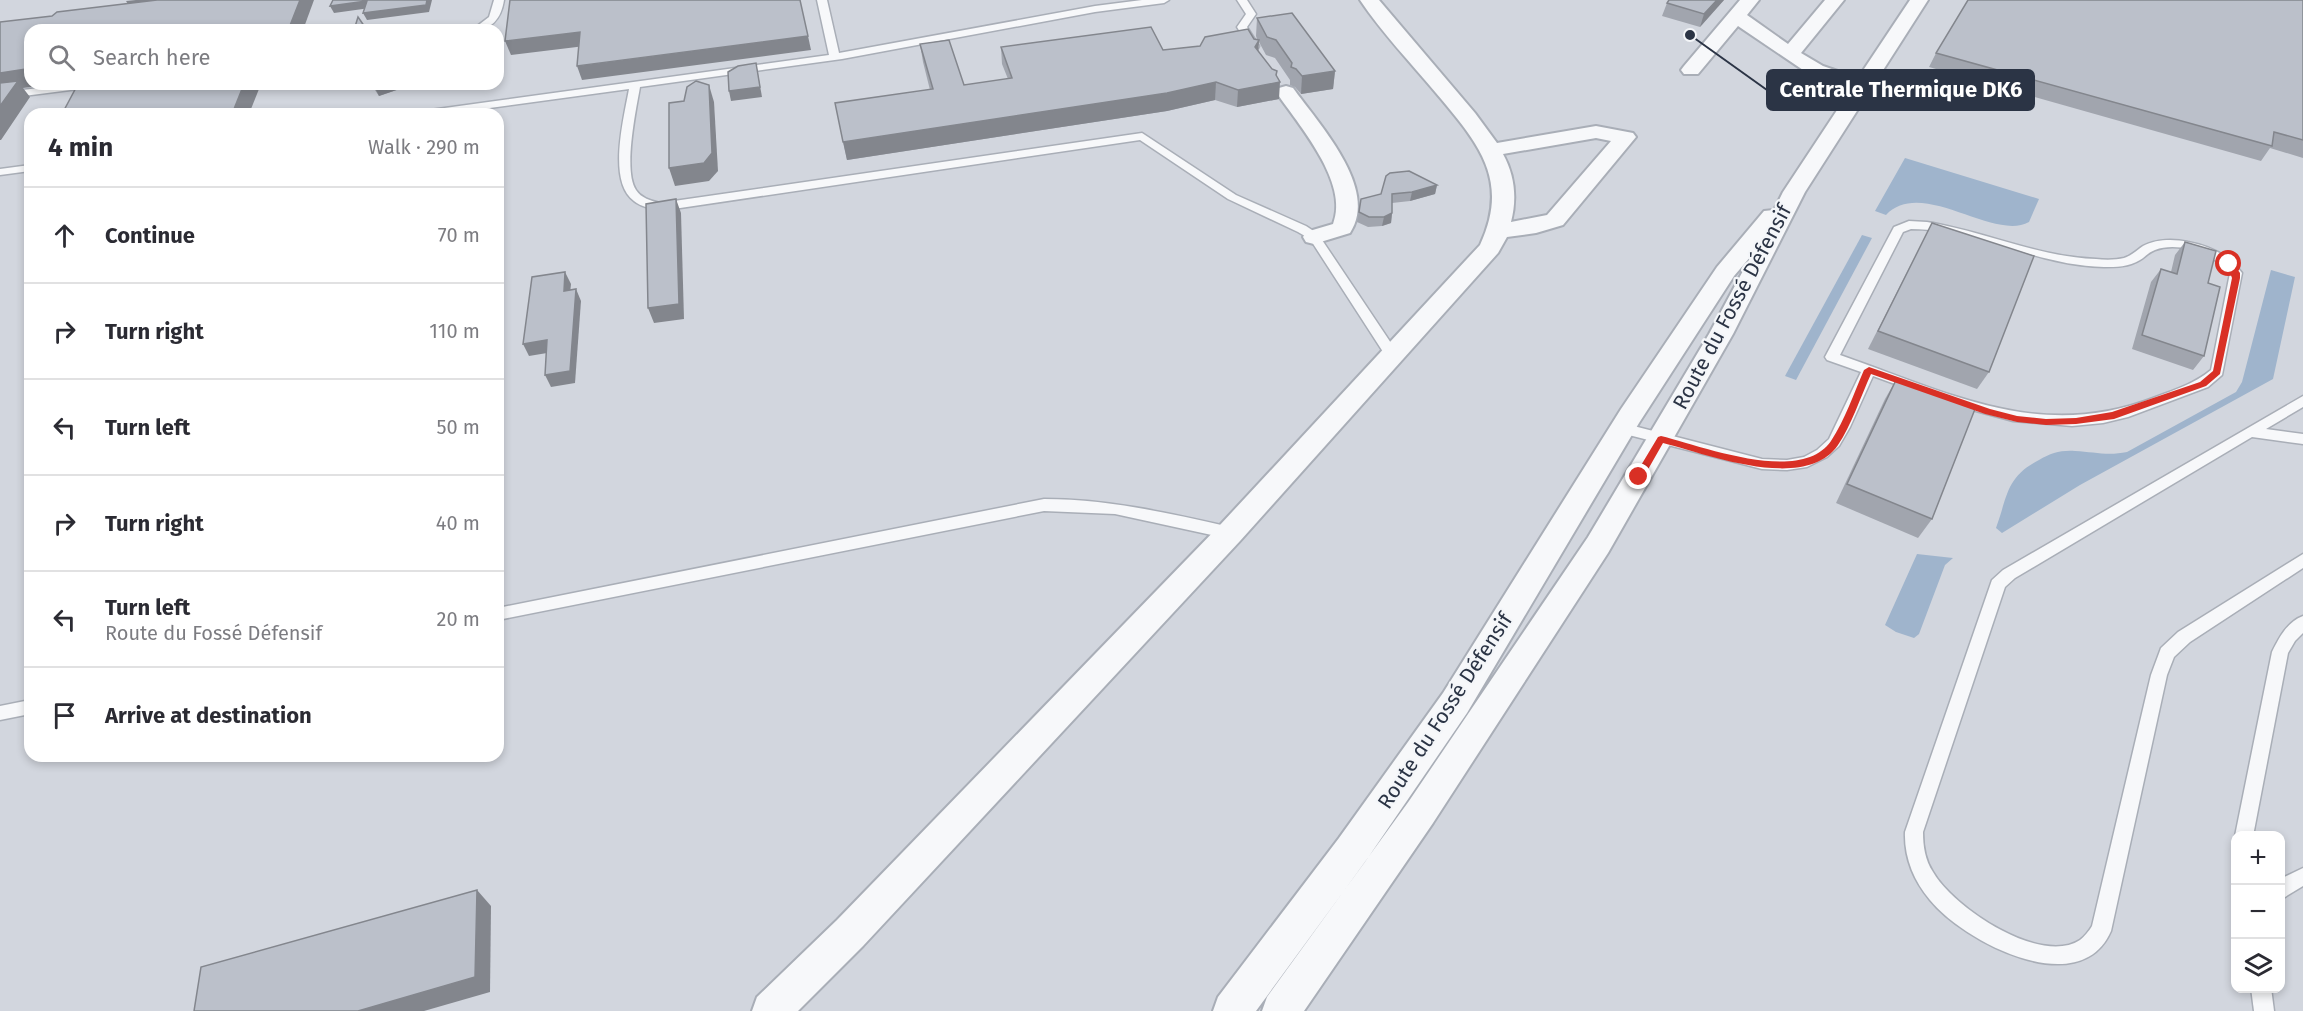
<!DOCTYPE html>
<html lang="en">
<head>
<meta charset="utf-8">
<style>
  :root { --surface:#fff; --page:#f7f7f7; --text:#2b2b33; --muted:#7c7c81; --line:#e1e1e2 }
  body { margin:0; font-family:"Fira Sans",sans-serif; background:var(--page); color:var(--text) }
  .controls { position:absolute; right:18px; bottom:18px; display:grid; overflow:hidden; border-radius:12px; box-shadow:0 3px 9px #0003 }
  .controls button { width:54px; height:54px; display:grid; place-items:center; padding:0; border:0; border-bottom:2px solid var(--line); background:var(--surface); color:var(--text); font:30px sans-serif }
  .stop { position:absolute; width:18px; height:18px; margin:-14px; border:4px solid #d93025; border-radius:50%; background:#fff }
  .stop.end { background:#d93025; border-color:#fff; box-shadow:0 2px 6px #0008 }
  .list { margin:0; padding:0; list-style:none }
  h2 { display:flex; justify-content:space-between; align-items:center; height:78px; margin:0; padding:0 24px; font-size:26px }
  h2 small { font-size:20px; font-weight:400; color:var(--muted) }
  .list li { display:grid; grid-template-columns:39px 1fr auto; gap:18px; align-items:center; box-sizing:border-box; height:96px; padding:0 24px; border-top:2px solid var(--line) }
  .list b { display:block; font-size:22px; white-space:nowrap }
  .list p { margin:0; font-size:20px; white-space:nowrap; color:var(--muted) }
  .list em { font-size:20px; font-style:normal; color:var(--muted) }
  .icon { flex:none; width:33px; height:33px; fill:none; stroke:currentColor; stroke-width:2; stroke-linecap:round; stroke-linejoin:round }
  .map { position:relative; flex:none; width:2303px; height:1011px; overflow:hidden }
  .search { position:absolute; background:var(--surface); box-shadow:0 3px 9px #0003; left:24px; top:24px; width:480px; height:66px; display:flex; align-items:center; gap:15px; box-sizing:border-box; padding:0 21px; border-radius:18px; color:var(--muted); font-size:22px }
  .panel { position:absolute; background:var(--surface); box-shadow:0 3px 9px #0003; left:24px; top:108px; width:480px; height:654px; border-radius:18px }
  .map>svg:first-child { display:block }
  .built { fill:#d2d6de; fill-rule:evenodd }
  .water { fill:#9fb4cc }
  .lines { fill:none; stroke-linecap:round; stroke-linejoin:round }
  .lane-casing { stroke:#a9aeb7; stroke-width:3 }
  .street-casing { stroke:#a9aeb7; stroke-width:4 }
  .lane { fill:#f7f8fa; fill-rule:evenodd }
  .street { fill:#f7f8fa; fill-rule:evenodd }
  .wall { fill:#a1a5ae }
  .shaded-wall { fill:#83868d }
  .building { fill:#bbc0ca; stroke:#83868d; stroke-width:1.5 }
  .route { fill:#d93025 }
  .labels { text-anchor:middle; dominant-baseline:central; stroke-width:4.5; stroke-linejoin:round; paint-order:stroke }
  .street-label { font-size:21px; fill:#2b3445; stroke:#f4f6f9 }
  .leader { fill:none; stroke:#2b3445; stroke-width:2 }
  .callout-dot { fill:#2b3445; stroke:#f4f6f9; stroke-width:2 }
  .callout { fill:#2b3445; stroke:#2b3445; stroke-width:2 }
  .callout-label { font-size:22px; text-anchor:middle; font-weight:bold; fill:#fff }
</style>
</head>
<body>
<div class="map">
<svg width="2303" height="1011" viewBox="0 0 2303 1011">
  <rect width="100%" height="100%" fill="#e4e7ec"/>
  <path class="built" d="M0,0H2303V1011H0ZM30,30H498V84H30ZM30,114H498V756H30ZM2236,836H2280V988H2236Z"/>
  <g class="water">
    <path d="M1905,158L2039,199L2029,222C1993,242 1922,177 1886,215L1875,211Z"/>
    <polygon points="1862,235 1872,238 1796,380 1785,376"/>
    <path d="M2271,270L2295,277L2273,379L2080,485L2002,533L1996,528C2008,495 2006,477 2039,460C2051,453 2061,450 2075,451C2094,452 2108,456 2127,452L2236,392L2242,382Z"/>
    <polygon points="1917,554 1953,558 1945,565 1919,634 1914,638 1896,632 1885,625"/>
  </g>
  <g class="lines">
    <g class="lane-casing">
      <g id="lane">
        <path d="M494,0H504C501,19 492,30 472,30L489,17Z"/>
        <path d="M817,0H827L839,53L1095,6L1142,0H1169L1164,3L1095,12L842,59L640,87C636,110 623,171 636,190C641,198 651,201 660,203L1142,133L1236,195L1306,226L1318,234L1399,355L1392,359L1387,358L1310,239L1298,232L1228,199L1140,140L660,211C651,208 641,207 634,201C607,182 624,117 629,89L446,114H418L423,111L829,55Z"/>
        <polygon points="1237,0 1247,0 1256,14 1247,27 1259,46 1258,48 1250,48 1237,27 1246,14"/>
        <polygon points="69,84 99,84 94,87 0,99 0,93"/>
        <polygon points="30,165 30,171 0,175 0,169"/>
        <path d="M1927,222C1984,231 2038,257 2096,259C2105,260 2116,260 2124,258C2131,256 2137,250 2143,246C2156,239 2174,239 2188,242C2210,246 2229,255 2242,273L2222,375L2208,387L2128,417L2103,423L2072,426L2013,421L1950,404L1873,376L1850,427L1839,446L1827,457L1807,467L1787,470L1762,469L1617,432L1615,428L1622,423L1762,459L1787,460L1804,457L1817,450L1829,439L1861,372L1827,360L1825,357L1894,227L1909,221ZM1911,229C1977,229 2037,266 2104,267C2116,267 2129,267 2140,260C2145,257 2149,252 2155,250C2179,241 2214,254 2230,273L2211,370C2194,384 2174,390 2153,398C2039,442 1947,392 1840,355L1903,232Z"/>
        <path d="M2303,396V407L2266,429L2303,434V444L2252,437L2015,578L2005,587L1923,832C1923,846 1925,860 1933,872C1953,907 2040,966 2080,940C2084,937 2089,931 2092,926L2151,675L2161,648L2178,632L2303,554V568L2190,642L2174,657L2167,675L2111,931C2080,1003 1963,941 1930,900C1914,881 1904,857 1905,832L1992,580L2003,570Z"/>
        <path d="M1044,499C1108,499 1168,513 1230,527L1235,529L1238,533L1235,537L1230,539L1115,514L1044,511L498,620V608Z"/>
        <path d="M2303,616V633L2295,641L2288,653L2253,836H2236V838L2235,836L2272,652C2279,638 2287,622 2303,616Z"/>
        <polygon points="30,700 30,714 0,720 0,706"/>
        <polygon points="2303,868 2303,886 2280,900 2280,879"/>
        <polygon points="2251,988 2271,988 2274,1011 2254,1011"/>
      </g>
    </g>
    <g class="street-casing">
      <g id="street">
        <path d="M1360,0H1379L1475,113L1497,143L1596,126L1633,133L1636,137L1563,225L1536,233L1507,237L1498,253L1240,541L863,946L798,1011H752L757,997L837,920L1220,525L1480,245C1511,179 1477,142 1436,93C1411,63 1382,33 1360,0ZM1596,138L1611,141L1547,215L1511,222C1517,199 1515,176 1503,154Z"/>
        <polygon points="1740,0 1759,0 1747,15 1788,44 1825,0 1844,0 1801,53 1823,66 1858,78 1910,0 1928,0 1805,192 1733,334 1608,553 1433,823 1304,1011 1262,1011 1267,997 1409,801 1588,537 1709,334 1751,256 1734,276 1639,423 1467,713 1365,862 1256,1011 1213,1011 1218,997 1339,838 1443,693 1621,409 1717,267 1764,211 1774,210 1783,192 1851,89 1809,74 1738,26 1698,74 1684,74 1681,70 1684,66"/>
        <path d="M1286,86L1293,88C1318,123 1380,189 1350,233L1314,244L1306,242L1303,237L1306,232L1333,224C1350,183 1298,124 1276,92L1279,88Z"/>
      </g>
    </g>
    <use href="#lane" class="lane"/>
    <use href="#street" class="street"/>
  </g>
  <g class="wall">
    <polygon points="1669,0 1724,0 1700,27 1662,16 1667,3"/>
    <polygon points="2303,0 2303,158 2270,148 2261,161 1929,67 1936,53"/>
    <polygon points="1257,18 1335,71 1333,89 1301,94 1295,87 1290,85 1290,80 1275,58 1266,55 1259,42 1258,51 1276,76 1279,99 1237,107 1215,100 1167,111 847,160 835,103 930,90 923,62 920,44 964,85 1008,79 1002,64 1001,47 1163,50 1200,46 1254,39 1257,39 1256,36"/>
    <polygon points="371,84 414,84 379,96"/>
    <polygon points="1437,185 1435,194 1410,201 1392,203 1392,213 1391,223 1382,226 1368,227 1357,222 1361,199"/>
    <polygon points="1932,223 1989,372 1977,389 1868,349"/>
    <polygon points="2185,242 2208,283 2204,356 2193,370 2132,349 2151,282 2161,269 2171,272 2175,255"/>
    <polygon points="1896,380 1932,519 1918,538 1836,503 1885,399"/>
  </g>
  <g class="shaded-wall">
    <polygon points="136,0 220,0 132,10 126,1"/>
    <polygon points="300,0 314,0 303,30 272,30"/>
    <polygon points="427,0 432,0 429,12 367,20 363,13"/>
    <polygon points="1717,0 1724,0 1700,27 1704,14"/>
    <polygon points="367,1 370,8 334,13 330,6"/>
    <polygon points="580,32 585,46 511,55 505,41"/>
    <polygon points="808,36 811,50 582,80 577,66"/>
    <polygon points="1259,40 1258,57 1255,47"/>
    <polygon points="756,63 762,97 731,101 729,91"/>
    <polygon points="28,65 30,65 30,84 39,84 38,86 23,88 30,97 1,140 0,140 0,73"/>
    <polygon points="1277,71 1276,82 1280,82 1279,99 1237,107 1238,90 1276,75"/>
    <polygon points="1335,71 1333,89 1301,94 1302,76"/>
    <polygon points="1216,82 1215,100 1167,111 847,160 843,142"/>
    <polygon points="244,84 261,84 249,114 232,114"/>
    <polygon points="373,84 414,84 379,96"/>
    <polygon points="709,85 714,102 718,171 709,181 675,186 669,168"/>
    <polygon points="1437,185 1435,194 1410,201 1412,192"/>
    <polygon points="676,199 681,213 684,319 654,323 648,308"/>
    <polygon points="1392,213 1391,223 1382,226 1384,217"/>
    <polygon points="565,272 571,284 569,303 564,291"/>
    <polygon points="576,289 581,301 575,383 551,387 545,375"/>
    <polygon points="547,340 553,352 529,356 523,344"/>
    <polygon points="477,890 491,906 490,992 424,1011 358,1011"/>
  </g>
  <g class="building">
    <polygon points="157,0 300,0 289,28 272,30 30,30 30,65 28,65 26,69 0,73 0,22 52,16 57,12"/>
    <polygon points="333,0 427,0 426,5 363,13 367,1 330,6"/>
    <polygon points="510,0 800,0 808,36 577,66 580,32 505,41"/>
    <polygon points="1669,0 1717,0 1704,14 1667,3"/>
    <polygon points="1968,0 2303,0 2303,140 2274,132 2272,146 1936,53"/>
    <polygon points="1292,13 1335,71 1302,76 1296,69 1291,67 1292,63 1276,40 1267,37 1257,18"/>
    <polygon points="358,17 367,30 354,30"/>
    <polygon points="1151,27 1163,50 1200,46 1205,37 1248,29 1254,39 1259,40 1255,47 1272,69 1277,71 1276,75 1280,82 1238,90 1216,82 1167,93 843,142 835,103 933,89 920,44 949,40 964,85 1012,78 1001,47"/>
    <polygon points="756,63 760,87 729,91 728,72 738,66"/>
    <polygon points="18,81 0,106 0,83"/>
    <polygon points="696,81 709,85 712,153 704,163 669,168 669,103 684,101 687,87"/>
    <polygon points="78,84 244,84 232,114 62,114"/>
    <polygon points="1409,171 1437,185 1412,192 1392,194 1392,213 1384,217 1369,217 1359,212 1361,199 1381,194 1386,176 1390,173"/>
    <polygon points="676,199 679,304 648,308 646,204"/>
    <polygon points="1932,223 2034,256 1989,372 1878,331"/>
    <polygon points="2185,242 2216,251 2208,283 2220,287 2204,356 2142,335 2161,269 2177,274"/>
    <polygon points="565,272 564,291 576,289 570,371 545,375 547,340 523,344 532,277"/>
    <polygon points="1896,380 1975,409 1932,519 1847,484"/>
    <polygon points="477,890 475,977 358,1011 194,1011 201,967"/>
  </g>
  <path class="route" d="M2226,262H2232L2240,273V278L2220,374L2206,386L2114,419L2076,424L2046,425L2017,422L1985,414L1871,374C1861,396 1851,426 1838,445C1805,493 1707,454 1663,443L1642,480H1636L1634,477L1658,437L1661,436C1702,446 1801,485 1831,441C1845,420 1854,393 1864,370L1869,367L1990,409L2017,416L2046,419L2076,418L2112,412L2200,382L2213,371L2232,278Z"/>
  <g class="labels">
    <g class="street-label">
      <text transform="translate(1732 307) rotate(-62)">Route du Fossé Défensif</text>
      <text transform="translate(1445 711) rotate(-57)">Route du Fossé Défensif</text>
    </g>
  </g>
  <path class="leader" d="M1690 35L1767 90"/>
  <circle class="callout-dot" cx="1690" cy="35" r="6"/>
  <rect class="callout" x="1767" y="70" width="267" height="40" rx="6"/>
  <g class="callout-label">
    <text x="1901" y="97">Centrale Thermique DK6</text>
  </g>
</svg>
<div class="controls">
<button>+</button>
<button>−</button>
<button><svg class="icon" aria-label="layers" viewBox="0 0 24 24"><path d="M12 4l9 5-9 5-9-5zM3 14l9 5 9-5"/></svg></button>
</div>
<div class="stop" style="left:2229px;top:264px"></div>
<div class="stop end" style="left:1639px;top:477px"></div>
<div class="search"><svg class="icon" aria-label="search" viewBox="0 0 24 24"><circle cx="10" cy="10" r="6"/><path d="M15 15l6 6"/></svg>Search here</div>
<section class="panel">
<h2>4 min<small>Walk · 290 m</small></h2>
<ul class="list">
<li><svg class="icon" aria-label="ahead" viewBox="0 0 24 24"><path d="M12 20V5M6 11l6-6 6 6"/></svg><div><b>Continue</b></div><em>70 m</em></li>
<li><svg class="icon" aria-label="right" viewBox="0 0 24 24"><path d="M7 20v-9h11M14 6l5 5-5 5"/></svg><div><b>Turn right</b></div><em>110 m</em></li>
<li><svg class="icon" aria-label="left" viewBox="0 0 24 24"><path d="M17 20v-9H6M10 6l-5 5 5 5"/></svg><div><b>Turn left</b></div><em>50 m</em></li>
<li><svg class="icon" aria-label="right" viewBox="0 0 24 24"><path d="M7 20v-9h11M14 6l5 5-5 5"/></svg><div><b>Turn right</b></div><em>40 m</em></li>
<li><svg class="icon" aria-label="left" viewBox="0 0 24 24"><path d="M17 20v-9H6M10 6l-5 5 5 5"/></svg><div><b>Turn left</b><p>Route du Fossé Défensif</p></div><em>20 m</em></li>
<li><svg class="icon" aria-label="arrive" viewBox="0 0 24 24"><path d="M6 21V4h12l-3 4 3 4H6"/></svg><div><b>Arrive at destination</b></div></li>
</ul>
</section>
</div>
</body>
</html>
